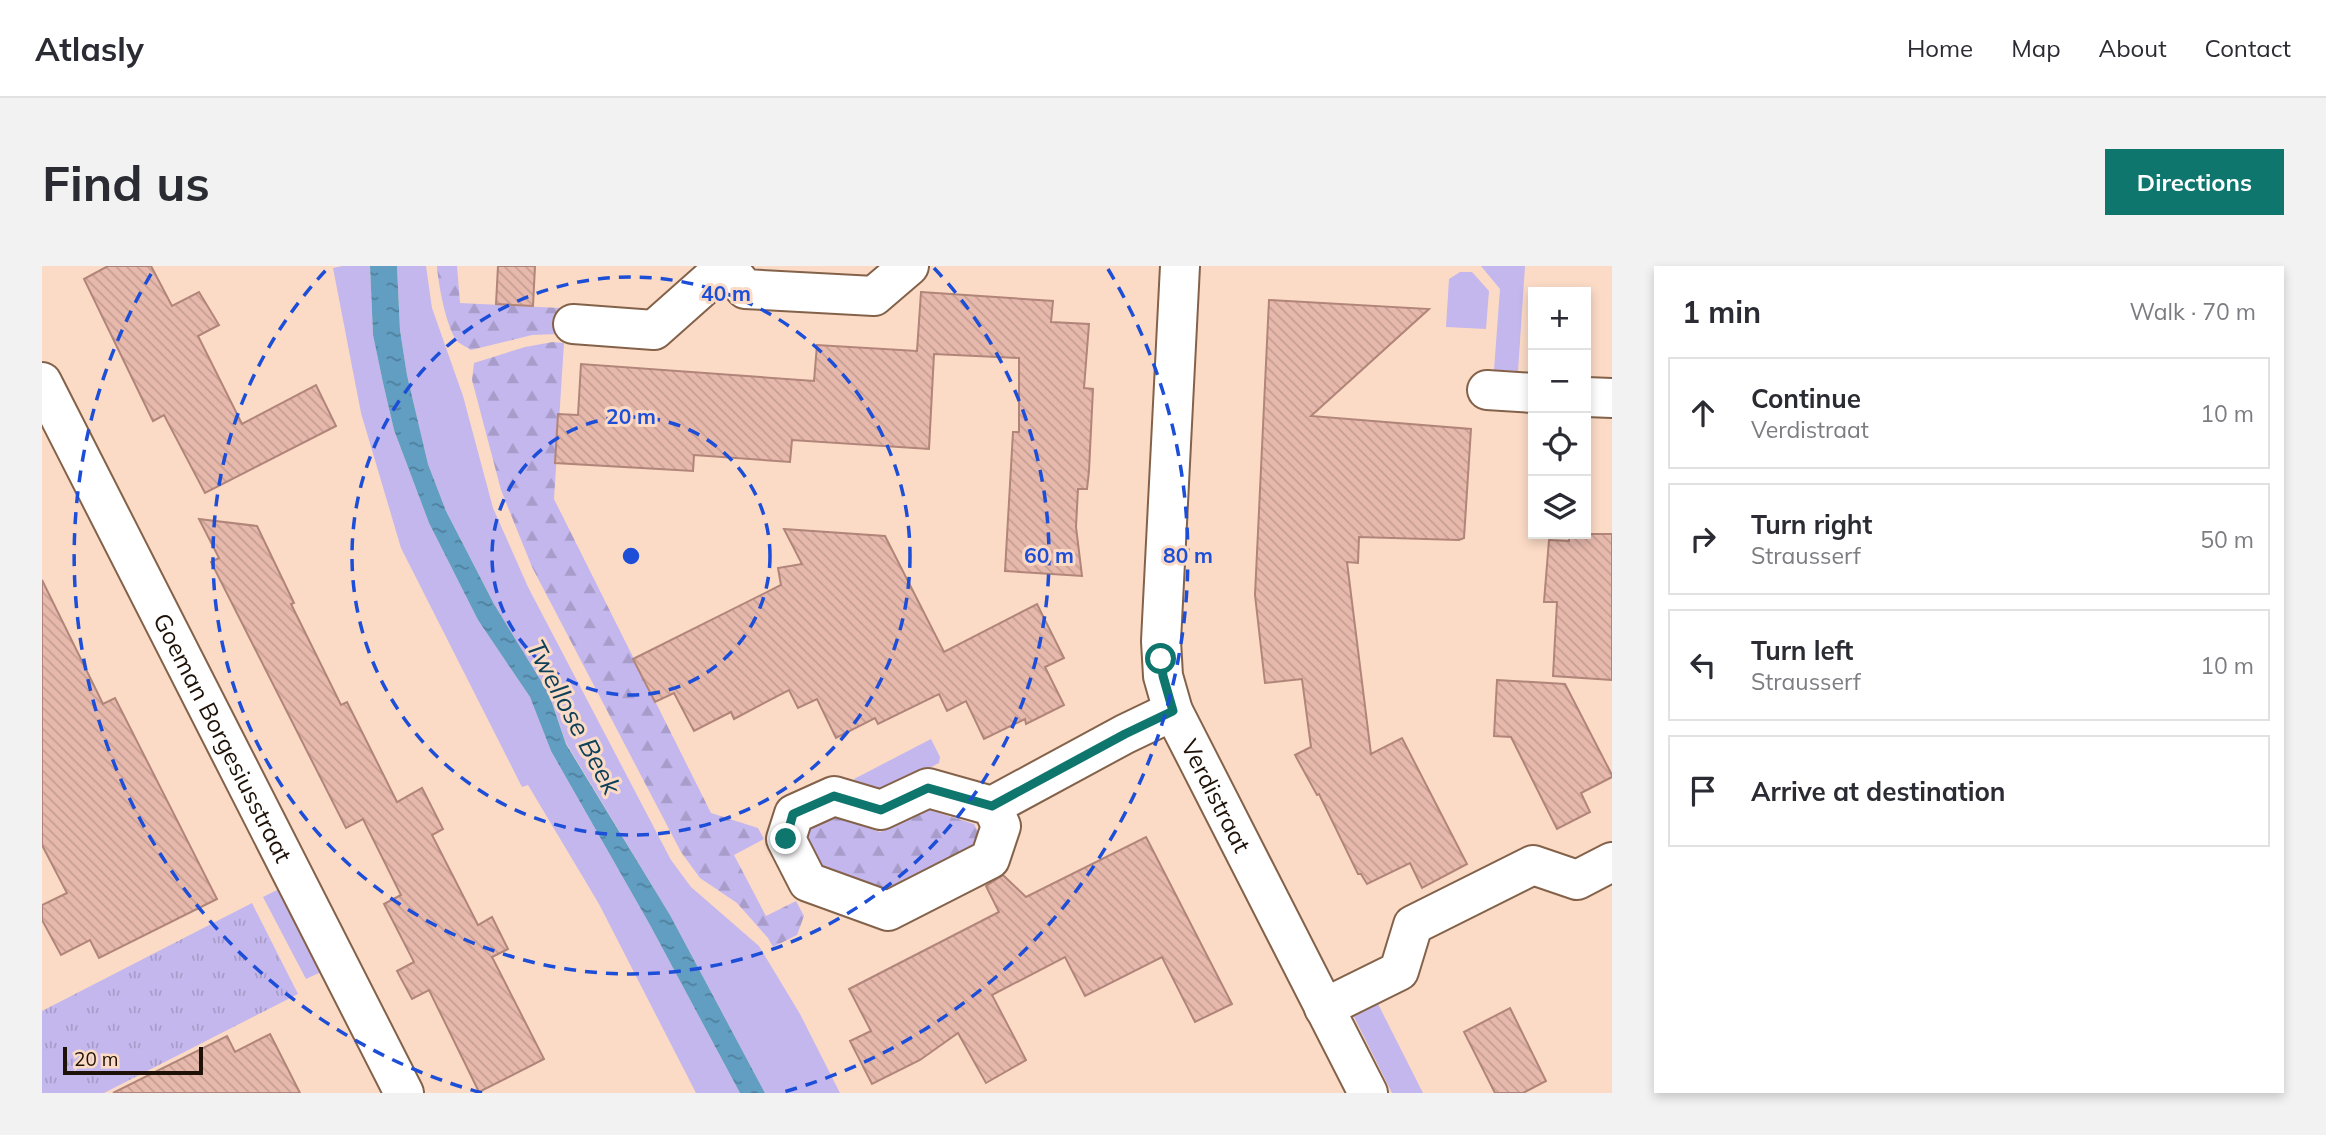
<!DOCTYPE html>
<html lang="en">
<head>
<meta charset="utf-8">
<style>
  :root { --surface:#fff; --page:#f2f2f3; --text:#2b2b33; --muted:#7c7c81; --line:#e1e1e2; --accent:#0f766e }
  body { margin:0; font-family:Mulish,sans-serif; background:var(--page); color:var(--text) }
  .controls { position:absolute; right:21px; top:21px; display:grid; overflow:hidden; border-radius:0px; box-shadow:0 4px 10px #0003 }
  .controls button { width:63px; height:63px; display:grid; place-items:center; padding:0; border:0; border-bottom:2px solid var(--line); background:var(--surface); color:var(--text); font:35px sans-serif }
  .scale { position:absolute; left:21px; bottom:18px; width:140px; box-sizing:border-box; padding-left:7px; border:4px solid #1e1107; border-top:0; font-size:19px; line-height:24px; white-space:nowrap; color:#1e1107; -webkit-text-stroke:5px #fbdbc6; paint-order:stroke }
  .stop { position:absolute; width:21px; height:21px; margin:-16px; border:5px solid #0f766e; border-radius:50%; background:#fff }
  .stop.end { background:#0f766e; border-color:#fff; box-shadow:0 2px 7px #0008 }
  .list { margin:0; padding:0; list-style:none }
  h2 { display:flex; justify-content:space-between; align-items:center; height:91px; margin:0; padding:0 28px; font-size:30px }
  h2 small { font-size:23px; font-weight:400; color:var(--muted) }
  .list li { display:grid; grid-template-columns:46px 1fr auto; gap:21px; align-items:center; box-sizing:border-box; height:112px; margin:0 14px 14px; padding:0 14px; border:2px solid var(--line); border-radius:0px }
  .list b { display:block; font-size:26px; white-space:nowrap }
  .list p { margin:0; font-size:23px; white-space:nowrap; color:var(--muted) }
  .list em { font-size:23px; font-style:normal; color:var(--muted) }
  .icon { flex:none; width:38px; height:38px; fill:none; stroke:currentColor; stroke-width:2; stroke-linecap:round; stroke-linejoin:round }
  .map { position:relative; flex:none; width:1570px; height:827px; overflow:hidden; border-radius:0px }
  header { display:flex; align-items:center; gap:42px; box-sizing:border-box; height:98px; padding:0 35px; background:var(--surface); border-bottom:2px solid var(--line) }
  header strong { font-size:33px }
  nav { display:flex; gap:38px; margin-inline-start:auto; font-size:24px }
  .intro { display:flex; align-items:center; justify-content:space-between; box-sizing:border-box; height:168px; padding:0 42px }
  h1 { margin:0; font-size:49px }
  .button { padding:18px 32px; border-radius:0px; background:var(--accent); color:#fff; font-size:24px; font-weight:700 }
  main { display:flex; gap:42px; padding:0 42px }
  aside { flex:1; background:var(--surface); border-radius:0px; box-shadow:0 4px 10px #0003 }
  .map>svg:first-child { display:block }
  .grass { fill:#c4b7ed }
  .forest { fill:url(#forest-firs) }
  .park { fill:url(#park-tufts) }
  .water { fill:url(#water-ripples) }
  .building { fill:url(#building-back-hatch); stroke:#b18579; stroke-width:2 }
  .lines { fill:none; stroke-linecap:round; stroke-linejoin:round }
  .street-casing { stroke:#84624a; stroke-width:42 }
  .street { stroke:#fff; stroke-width:38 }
  .route { stroke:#0f766e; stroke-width:9 }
  .ring { fill:none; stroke:#1d4ed8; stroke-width:3.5; stroke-dasharray:12 9 }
  .labels { text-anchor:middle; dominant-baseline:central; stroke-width:6; stroke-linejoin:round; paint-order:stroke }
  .street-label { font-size:24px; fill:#1e1107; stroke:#fbdbc6 }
  .water-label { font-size:26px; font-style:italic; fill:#0d4059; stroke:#fbdbc6 }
  .centre { fill:#1d4ed8; stroke:#fbdbc6; stroke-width:3.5 }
  .ring-label { font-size:21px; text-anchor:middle; font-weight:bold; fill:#1d4ed8; stroke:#fbdbc6; stroke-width:6; stroke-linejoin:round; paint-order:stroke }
</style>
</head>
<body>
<header>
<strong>Atlasly</strong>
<nav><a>Home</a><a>Map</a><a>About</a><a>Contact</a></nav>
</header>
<div class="intro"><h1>Find us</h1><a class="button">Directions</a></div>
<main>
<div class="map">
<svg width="1570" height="827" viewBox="0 0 1570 827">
  <defs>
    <pattern id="forest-firs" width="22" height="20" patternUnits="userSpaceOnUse" patternTransform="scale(1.75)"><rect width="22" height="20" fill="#c4b7ed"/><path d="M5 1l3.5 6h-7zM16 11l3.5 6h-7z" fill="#a89cca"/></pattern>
    <pattern id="park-tufts" width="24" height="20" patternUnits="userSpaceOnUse" patternTransform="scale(1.75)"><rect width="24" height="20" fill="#c4b7ed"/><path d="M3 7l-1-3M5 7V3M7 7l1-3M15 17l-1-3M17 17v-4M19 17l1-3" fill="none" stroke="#a89cca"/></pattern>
    <pattern id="water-ripples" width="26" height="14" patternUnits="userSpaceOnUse" patternTransform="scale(1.75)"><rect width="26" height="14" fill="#619ec2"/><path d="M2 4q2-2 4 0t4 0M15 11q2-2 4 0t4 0" fill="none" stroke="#4f7f9c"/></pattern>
    <pattern id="building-back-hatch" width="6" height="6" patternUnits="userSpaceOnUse" patternTransform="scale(1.75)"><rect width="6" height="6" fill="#e7b9ac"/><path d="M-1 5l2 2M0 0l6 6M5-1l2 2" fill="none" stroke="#c69e92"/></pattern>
  </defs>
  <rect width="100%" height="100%" fill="#fbdbc6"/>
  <g class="grass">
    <polygon points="300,0 328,0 331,69 341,117 352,164 387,257 436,354 488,431 509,485 608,659 698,827 654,827 557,638 486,519 480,521 359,282 319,147 291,2"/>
    <polygon points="355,0 384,0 390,42 421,130 451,242 486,321 629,594 649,621 717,680 758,748 798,827 723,827 628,649 524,477 507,428 452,338 404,245 386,198 365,109 358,64"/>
    <polygon points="1439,0 1483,0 1476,105 1452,104 1458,23"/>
    <polygon points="1418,6 1430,6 1447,25 1444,63 1404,61 1407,13"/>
    <polygon points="889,473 898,491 897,497 836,528 817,521 812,513"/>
    <polygon points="239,622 279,706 264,713 221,631"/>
    <polygon points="1335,736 1381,827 1350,827 1311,749"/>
  </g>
  <g class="forest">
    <path d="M395,0H415L418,37L518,42L516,68L490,69L429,84C425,81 418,78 415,75C404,61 396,17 395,0Z"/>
    <polygon points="511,76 522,77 512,233 669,547 716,562 722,573 692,589 724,650 754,635 762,650 755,669 731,681 726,672 695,637 658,612 639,586 490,301 459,224 430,114 432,97 483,81"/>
    <polygon points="884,543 932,558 937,568 933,580 844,626 779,606 764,574 768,560 789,549 838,566"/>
  </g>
  <polygon class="park" points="210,637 256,728 62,827 0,827 0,745"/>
  <polygon class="water" points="328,0 355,0 358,64 365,109 386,198 404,245 452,338 507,428 524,478 628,649 723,827 698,827 608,659 509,485 488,431 436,354 387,257 352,164 341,117 331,69"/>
  <g class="building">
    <polygon points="66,0 109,0 130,40 157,26 177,59 156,70 200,158 274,119 294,160 163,227 122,149 111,155 42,13"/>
    <polygon points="456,0 493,0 491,40 454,38"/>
    <polygon points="879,26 1011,35 1009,56 1047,58 1042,122 1051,123 1047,205 1045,223 1036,223 1034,261 1040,310 963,305 971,166 977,166 977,92 892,88 887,183 750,174 748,196 652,189 651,205 513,197 516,148 536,149 539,98 772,115 775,79 875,85"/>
    <polygon points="1227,34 1387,43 1269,150 1429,163 1422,272 1417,274 1317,271 1316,297 1305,296 1329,488 1360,472 1425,598 1380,622 1368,597 1325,618 1319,608 1316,608 1277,528 1275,529 1253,489 1269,481 1260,413 1223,417 1213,329"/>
    <polygon points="157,253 215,260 252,337 249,338 299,439 305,436 355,536 380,522 401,563 390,569 436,659 450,651 466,683 450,691 502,793 437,826 387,724 370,733 355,705 372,696 342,638 359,629 321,553 304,562 169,296 177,292"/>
    <polygon points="742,263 843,270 902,386 995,338 1022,392 1003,401 1022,439 984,458 983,453 942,473 924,435 905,445 897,428 836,458 833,452 794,472 775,433 756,442 747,424 692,453 689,446 652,465 632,427 613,436 591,393 739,319 736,302 760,298"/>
    <polygon points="1527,268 1570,268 1570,414 1511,410 1515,336 1502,336 1507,274 1527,275"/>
    <polygon points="0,314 61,438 73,432 175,633 57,692 48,674 19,689 0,654 0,639 25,627 0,579"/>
    <polygon points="1455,414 1523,418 1570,509 1570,511 1539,527 1548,546 1515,563 1469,471 1452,470"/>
    <polygon points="1104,571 1190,738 1153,756 1120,691 1043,730 1023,691 950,729 984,794 944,817 916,767 878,794 830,818 808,775 829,765 807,723 957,646 944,620 961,609 984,631"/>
    <polygon points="1468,742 1504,815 1481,827 1453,827 1422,766"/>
    <polygon points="228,768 258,827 71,827 185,770 193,786"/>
  </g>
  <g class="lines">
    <g class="street-casing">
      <g id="street">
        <polyline points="684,0 703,23 832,30 867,0"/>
        <path id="s1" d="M1138,0L1119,375L1121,410L1131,445L1326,827"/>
        <polyline points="531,58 612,64 684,0"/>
        <path id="s2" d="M0,116L362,827"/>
        <polyline points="1445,124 1491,127"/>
        <polyline points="1544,131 1570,132"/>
        <polyline points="950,540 886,522 839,544 792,530 752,548 744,573 766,616 846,645 948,593 959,560 950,540 1083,468 1131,445"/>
        <polyline points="1282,742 1357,705 1371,659 1491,599 1535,614 1570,596"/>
      </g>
    </g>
    <use href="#street" class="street"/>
  </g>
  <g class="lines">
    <polyline class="route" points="744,573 751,548 792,530 839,544 886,522 950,540 1083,468 1131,445 1121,410 1119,393"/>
  </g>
  <g class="ring">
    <circle cx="589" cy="290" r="139"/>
    <circle cx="589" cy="290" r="279"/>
    <path d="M892 2A418 418 0 1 1 286 2"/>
    <path d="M440 827A557 557 0 0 1 112 3M1066 3A557 557 0 0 1 738 827"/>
  </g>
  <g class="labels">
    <g class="street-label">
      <text stroke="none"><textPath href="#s2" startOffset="399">Goeman Borgesiusstraat</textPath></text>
      <text stroke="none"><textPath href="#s1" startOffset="542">Verdistraat</textPath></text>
    </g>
    <g class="water-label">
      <text transform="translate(532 451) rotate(62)">Twellose Beek</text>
    </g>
  </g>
  <circle cx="589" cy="290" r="10" class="centre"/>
  <g class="ring-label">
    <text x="684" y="35">40 m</text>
    <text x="589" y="158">20 m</text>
    <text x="1007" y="297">60 m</text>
    <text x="1146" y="297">80 m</text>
  </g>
</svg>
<div class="controls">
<button>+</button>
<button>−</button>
<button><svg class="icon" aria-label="locate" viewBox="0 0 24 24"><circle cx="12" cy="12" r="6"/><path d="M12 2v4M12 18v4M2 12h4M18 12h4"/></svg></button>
<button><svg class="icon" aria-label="layers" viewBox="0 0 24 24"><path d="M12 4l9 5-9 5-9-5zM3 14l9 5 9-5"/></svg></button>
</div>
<div class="scale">20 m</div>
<div class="stop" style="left:1119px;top:393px"></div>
<div class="stop end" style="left:744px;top:573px"></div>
</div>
<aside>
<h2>1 min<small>Walk · 70 m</small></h2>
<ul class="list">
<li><svg class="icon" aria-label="ahead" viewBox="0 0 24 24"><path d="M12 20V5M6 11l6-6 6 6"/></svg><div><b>Continue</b><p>Verdistraat</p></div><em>10 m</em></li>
<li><svg class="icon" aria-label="right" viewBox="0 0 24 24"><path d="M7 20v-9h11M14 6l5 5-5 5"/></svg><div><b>Turn right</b><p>Strausserf</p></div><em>50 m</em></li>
<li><svg class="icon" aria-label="left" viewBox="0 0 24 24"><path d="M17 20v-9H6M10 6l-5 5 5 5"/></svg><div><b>Turn left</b><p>Strausserf</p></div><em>10 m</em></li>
<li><svg class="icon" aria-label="arrive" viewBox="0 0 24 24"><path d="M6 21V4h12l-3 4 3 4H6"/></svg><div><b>Arrive at destination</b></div></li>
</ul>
</aside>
</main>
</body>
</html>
